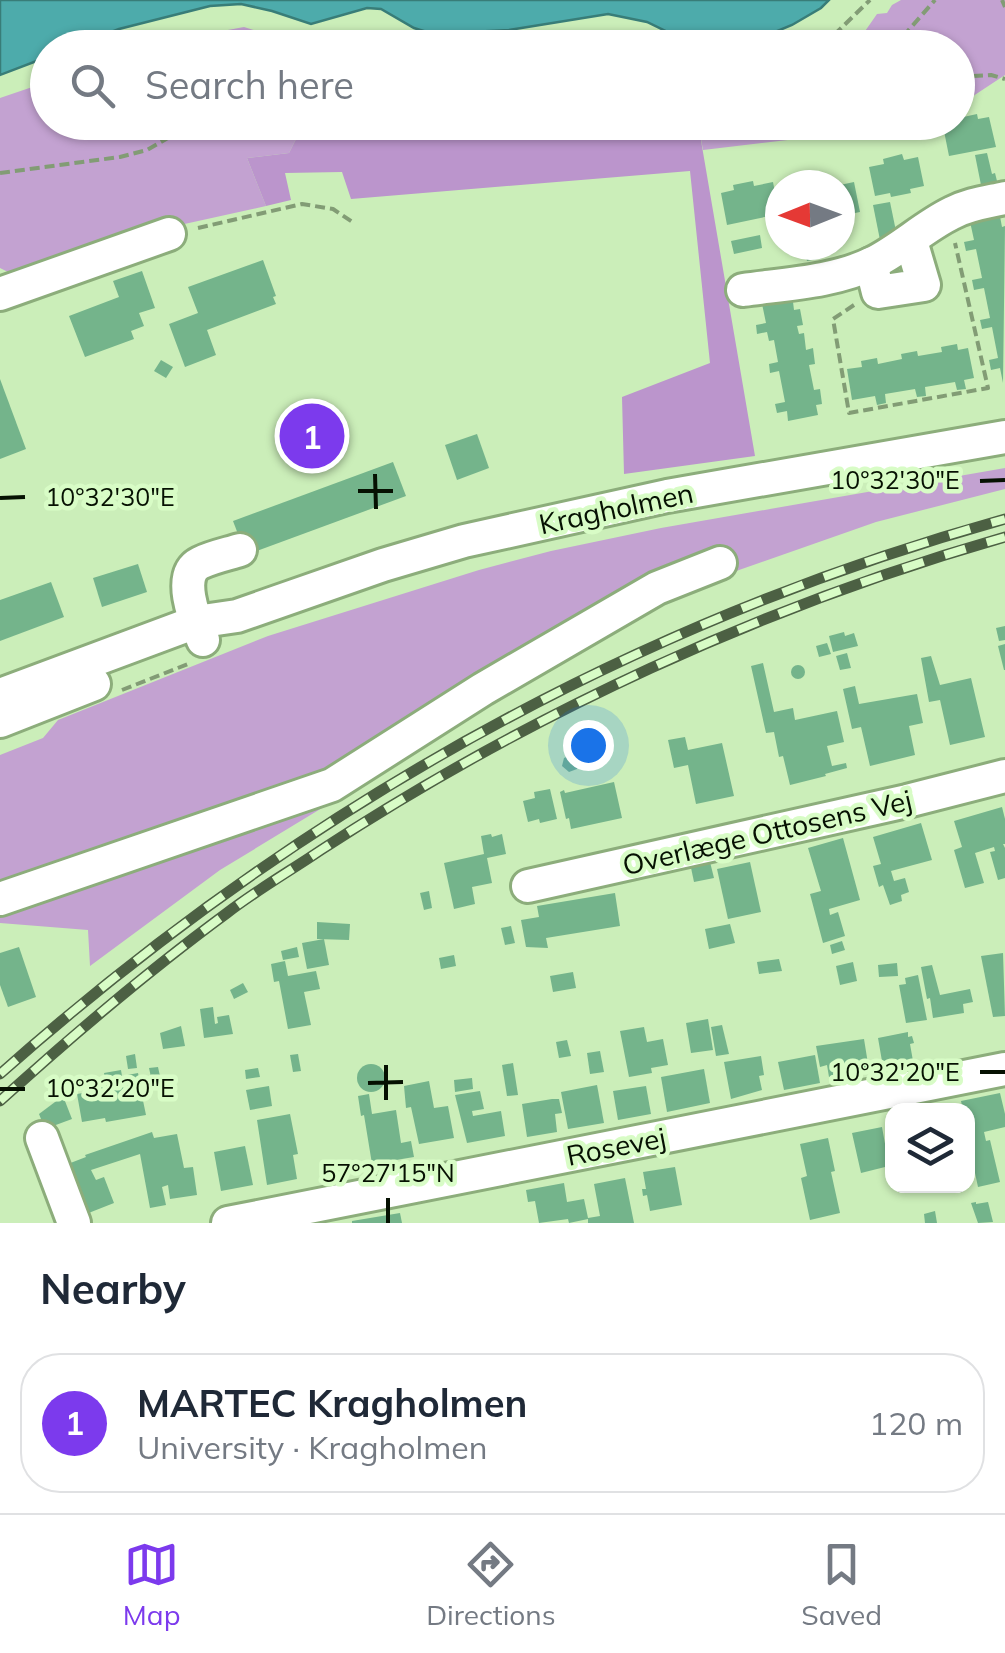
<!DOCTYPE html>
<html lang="en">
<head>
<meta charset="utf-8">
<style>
  :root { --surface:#fff; --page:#f6f6f7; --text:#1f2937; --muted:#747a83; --line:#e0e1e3; --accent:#7c3aed }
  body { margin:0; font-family:Mulish,sans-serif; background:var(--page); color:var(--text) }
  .controls { position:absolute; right:30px; bottom:30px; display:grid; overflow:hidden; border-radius:20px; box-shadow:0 2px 8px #0004 }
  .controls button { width:90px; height:90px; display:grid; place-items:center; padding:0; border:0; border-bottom:2px solid var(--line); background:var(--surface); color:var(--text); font:50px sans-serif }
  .compass { position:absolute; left:765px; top:170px; width:90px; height:90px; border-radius:50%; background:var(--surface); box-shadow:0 2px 8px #0004; rotate:269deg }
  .you { position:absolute; left:588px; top:745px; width:35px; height:35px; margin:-25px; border:8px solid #fff; border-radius:50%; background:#1a73e8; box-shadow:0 0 0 15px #1a73e833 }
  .badge { display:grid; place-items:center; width:65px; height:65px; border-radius:50%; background:var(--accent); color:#fff; font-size:32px; font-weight:700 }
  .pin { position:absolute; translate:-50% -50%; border:5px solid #fff; box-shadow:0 2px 10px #0006 }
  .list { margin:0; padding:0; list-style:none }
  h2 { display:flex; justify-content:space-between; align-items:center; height:130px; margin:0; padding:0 40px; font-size:42px }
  h2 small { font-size:32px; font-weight:400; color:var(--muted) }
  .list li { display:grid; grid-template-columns:65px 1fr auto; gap:30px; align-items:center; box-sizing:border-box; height:140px; margin:0 20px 20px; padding:0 20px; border:2px solid var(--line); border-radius:40px }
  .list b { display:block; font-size:38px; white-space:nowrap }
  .list p { margin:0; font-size:32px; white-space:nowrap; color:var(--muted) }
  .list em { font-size:32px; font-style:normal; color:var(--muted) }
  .icon { flex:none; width:55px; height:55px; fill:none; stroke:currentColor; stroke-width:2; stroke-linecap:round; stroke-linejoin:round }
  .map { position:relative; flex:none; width:1005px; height:1223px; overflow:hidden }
  .search { position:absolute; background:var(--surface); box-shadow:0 2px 8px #0004; left:30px; right:30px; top:30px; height:110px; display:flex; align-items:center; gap:25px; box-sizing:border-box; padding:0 35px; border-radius:55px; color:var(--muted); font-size:38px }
  .sheet { height:290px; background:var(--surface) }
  nav { display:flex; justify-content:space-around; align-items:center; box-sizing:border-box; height:140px; border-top:2px solid var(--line); background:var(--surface); font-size:28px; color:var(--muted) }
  nav a { display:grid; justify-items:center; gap:5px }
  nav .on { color:var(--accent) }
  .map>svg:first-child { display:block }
  .green { fill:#c3a2d1 }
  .forest { fill:#bb95cc }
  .water { fill:#4dabab; stroke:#387d78; stroke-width:2.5 }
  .building { fill:#74b48b }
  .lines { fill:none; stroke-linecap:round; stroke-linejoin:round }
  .minor-casing { stroke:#8cad7b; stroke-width:38 }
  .path { stroke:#829c75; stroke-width:4; stroke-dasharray:10 5; stroke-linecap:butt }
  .minor { stroke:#fff; stroke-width:32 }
  .rail-casing { stroke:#4c6043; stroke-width:11 }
  .rail { stroke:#d8fcc6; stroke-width:8; stroke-dasharray:22; stroke-linecap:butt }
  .ticks { fill:none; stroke:#061102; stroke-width:4 }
  .labels { text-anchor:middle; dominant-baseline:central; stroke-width:9; stroke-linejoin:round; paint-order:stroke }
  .street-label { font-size:28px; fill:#061102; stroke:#d8fcc6 }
  .ticks-label { font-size:25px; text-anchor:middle; fill:#061102; stroke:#d8fcc6; stroke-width:9; stroke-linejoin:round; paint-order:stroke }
</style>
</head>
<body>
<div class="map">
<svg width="1005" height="1223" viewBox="0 0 1005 1223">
  <rect width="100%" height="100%" fill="#cbeeb9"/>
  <g class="green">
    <polygon points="901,0 1005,0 1005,75 958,106 958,48 854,47 877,14 887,13 892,5"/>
    <polygon points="244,27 307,47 148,47 168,41"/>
    <polygon points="47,82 48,122 324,123 300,131 289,153 247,158 266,206 130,236 14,275 0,268 0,98"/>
    <polygon points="351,123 627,123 527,130 375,125"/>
    <polygon points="698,123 698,122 933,123 703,150"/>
    <polygon points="1005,468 1005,489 876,522 665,596 490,706 220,870 90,966 88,930 0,923 0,755 43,738 58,720 268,636 479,570 551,551 661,528"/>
  </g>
  <polygon class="forest" points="351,122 375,125 442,124 527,130 627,123 698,123 755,456 624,474 622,397 710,363 690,171 351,199 342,172 285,173 291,200 266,206 247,158 289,153 300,131 324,123"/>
  <polygon class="water" points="0,0 829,0 821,8 792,25 763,37 720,44 680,38 647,22 608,14 509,30 433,34 414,28 381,9 367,8 311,24 272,11 241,4 210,6 119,29 72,47 48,48 47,57 0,75"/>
  <g class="building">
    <polygon points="977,114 978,119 989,117 996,147 949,156 943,126 960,123 959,118"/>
    <polygon points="987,153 992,174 995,173 997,181 981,185 975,155"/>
    <polygon points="902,154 904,160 918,157 924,186 910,189 911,193 891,197 890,193 875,196 869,167 884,164 883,159"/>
    <polygon points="753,181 754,186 773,182 779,214 727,225 721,193 734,190 733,185"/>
    <polygon points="854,182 860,212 845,215 847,225 840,227 840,185"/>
    <polygon points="890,202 897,236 880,240 873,205"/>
    <polygon points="999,211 1002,227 1005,226 1003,383 1000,368 991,370 989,360 998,358 992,327 982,329 980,320 990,318 984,288 974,290 972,280 982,278 976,249 966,251 964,242 974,240 969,217"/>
    <polygon points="760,235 762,248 734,254 731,241"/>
    <polygon points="803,245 819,245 822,258 807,261"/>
    <polygon points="263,260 276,296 273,297 276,304 207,330 216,355 185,367 169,324 198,313 188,287"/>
    <polygon points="142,271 155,308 139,313 144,326 131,331 134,339 85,357 69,316 119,297 113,281"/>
    <polygon points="792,294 794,310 800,309 803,325 797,326 799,334 804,333 806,350 813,348 815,364 809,365 814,390 820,389 822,404 816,405 818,415 788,421 787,411 777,413 775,404 785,402 779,371 770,373 769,364 778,362 774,340 769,341 767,332 757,334 756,325 766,323 761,299"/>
    <polygon points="957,344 958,350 968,348 974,378 964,380 966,389 957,390 955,382 925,387 926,396 917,397 915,389 885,394 886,403 877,405 875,396 852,400 847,369 862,367 861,361 877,358 878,364 902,359 901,354 917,351 918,356 942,352 941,347"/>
    <polygon points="161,360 173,367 166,378 154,371"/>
    <polygon points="0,379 26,449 0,459"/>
    <polygon points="477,434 489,468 457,480 445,445"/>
    <polygon points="393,462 406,496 246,555 233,521"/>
    <polygon points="138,564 147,592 102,607 93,578"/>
    <polygon points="51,582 64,617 0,641 0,600"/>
    <polygon points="1005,626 1005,640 999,641 996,628"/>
    <polygon points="844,632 845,636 854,633 858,646 833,652 829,636"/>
    <polygon points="827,643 831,654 819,657 816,646"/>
    <polygon points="1005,644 1005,670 1004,670 998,646"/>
    <polygon points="847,653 851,668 840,670 836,656"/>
    <polygon points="931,656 940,685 971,678 985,737 950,745 940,700 929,702 921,658"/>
    <polygon points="763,663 774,712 793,708 795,720 837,711 844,742 827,746 832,766 846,763 847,768 825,774 826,776 790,785 783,756 779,757 774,732 766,733 751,666"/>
    <circle cx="798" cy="672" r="7"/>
    <polygon points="855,686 859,704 917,694 923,723 909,726 915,755 870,766 861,727 852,729 843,689"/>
    <polygon points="685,737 688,750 722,743 734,796 696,804 688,765 674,768 668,740"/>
    <polygon points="572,755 579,761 577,769 569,772 562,766 564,758"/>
    <polygon points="614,782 622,818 571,829 569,818 566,819 560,792 564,790 565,793"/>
    <polygon points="550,789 557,819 540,823 539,819 528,822 523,801 535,798 534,792"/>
    <polygon points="1002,807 1005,819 1005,844 1003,844 1005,848 1005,878 998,880 990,852 995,851 994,847 975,853 984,883 965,888 954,850 962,847 954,821"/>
    <polygon points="921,823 932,860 891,871 894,881 905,878 909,892 901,895 902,901 890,905 883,885 879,887 873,866 881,864 873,837"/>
    <polygon points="491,834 492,837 502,834 506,854 487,858 492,883 472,887 475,904 454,909 444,863 484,854 481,836"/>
    <polygon points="843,838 860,900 829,909 830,915 838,912 845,936 823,943 810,894 821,891 808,848"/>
    <polygon points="709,858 714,878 694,882 690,863"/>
    <polygon points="750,862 761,912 728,919 717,869"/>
    <polygon points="429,891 432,908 424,910 420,893"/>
    <polygon points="615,893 620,926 546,938 548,948 526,947 521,920 539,917 537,906"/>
    <polygon points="317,922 350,924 349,940 317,939"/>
    <polygon points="730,924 735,943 709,949 705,929"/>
    <polygon points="511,926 515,943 505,945 501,928"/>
    <polygon points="324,939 329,965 307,969 302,943"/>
    <polygon points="842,941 845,950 832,954 830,945"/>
    <polygon points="19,947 36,997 8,1007 0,985 0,953"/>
    <polygon points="297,947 299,957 283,960 281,951"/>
    <polygon points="1003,953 1005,1016 993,1017 981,956"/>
    <polygon points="454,955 456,966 441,969 439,958"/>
    <polygon points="779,959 782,971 759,974 757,962"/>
    <polygon points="285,961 288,976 316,971 320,989 304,992 311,1025 288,1029 279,981 274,982 271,964"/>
    <polygon points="853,962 857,981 840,985 836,966"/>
    <polygon points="897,963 898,976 879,977 878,965"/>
    <polygon points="932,965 940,995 970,989 973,1002 963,1004 964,1013 933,1018 930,998 927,999 921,967"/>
    <polygon points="573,972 576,988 553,992 550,976"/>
    <polygon points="918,975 927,1020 906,1023 899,985 906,984 905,978"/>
    <polygon points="243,983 248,992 234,999 230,990"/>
    <polygon points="213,1007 215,1024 218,1023 217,1017 229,1015 233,1034 204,1038 200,1009"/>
    <polygon points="708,1019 713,1050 691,1053 686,1023"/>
    <polygon points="722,1025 729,1054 716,1056 711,1027"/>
    <polygon points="181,1026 185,1046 163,1049 160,1033"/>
    <polygon points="644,1027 647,1042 663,1039 668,1065 651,1068 652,1073 629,1077 620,1031"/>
    <polygon points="908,1032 908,1037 912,1036 914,1043 910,1044 913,1061 883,1067 878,1038"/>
    <polygon points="864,1039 869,1070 829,1077 827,1065 820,1067 816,1046"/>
    <polygon points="567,1040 571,1056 559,1058 556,1042"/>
    <polygon points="600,1051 604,1072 590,1074 587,1053"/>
    <polygon points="135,1054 137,1068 128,1069 126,1056"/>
    <polygon points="298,1054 301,1071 293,1072 290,1055"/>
    <polygon points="815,1055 820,1083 784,1090 778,1062"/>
    <polygon points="761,1056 764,1075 759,1076 762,1090 731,1099 724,1062"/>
    <polygon points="513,1063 518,1095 507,1096 502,1065"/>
    <circle cx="371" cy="1078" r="14"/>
    <polygon points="158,1067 161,1081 152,1082 149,1068"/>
    <polygon points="258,1068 260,1077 246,1079 245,1070"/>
    <polygon points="704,1069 710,1103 667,1112 661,1077"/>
    <polygon points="121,1070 122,1076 138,1073 139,1078 143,1077 145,1090 141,1091 146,1115 106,1122 105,1118 82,1122 77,1094 100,1090 98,1080 105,1079 104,1073"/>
    <polygon points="472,1078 473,1089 455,1092 454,1080"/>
    <polygon points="429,1081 434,1108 448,1106 454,1138 419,1144 411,1107 406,1108 404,1086"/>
    <polygon points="597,1085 604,1123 568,1129 561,1092"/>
    <polygon points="269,1086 272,1106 250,1110 246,1090"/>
    <polygon points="646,1086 651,1114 618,1120 613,1091"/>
    <polygon points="480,1091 484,1109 472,1111 473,1116 501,1111 505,1136 467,1143 455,1095"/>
    <polygon points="1000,1093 1005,1114 1005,1127 984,1132 986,1141 990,1140 1000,1182 978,1187 975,1173 968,1174 968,1110 963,1110 961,1101"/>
    <polygon points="369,1094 372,1114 396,1110 401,1143 411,1141 414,1157 372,1164 364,1115 361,1116 358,1096"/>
    <polygon points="63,1096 72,1119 45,1129 39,1114"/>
    <polygon points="552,1099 559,1099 562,1113 555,1114 557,1132 527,1137 522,1104"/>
    <polygon points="290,1114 298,1154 293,1155 297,1179 267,1185 257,1120"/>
    <polygon points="882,1127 887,1155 892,1154 892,1168 889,1166 861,1173 852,1133"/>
    <polygon points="152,1132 154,1138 177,1134 184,1168 193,1167 197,1195 170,1199 168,1185 162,1187 166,1205 150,1208 140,1154 91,1170 96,1180 104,1177 114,1203 81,1216 60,1167 86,1157 85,1155"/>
    <polygon points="828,1138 835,1171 831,1172 840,1213 810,1220 801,1178 807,1176 800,1144"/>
    <polygon points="245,1146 253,1185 221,1191 214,1152"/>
    <polygon points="675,1167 682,1205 650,1211 647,1195 643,1196 642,1189 646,1189 643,1172"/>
    <polygon points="625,1178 634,1223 588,1223 588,1219 569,1223 568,1219 539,1223 535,1201 528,1202 526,1190 564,1183 567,1202 584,1199 588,1218 600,1216 594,1184"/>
    <polygon points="976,1202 976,1204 988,1202 993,1222 978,1223 971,1203"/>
    <polygon points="935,1211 937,1223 925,1223 924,1214"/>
    <polygon points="400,1213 402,1223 352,1223 352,1221"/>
  </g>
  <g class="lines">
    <g class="minor-casing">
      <g id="minor">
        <polyline points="871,264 878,292 924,285 911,241"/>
        <path d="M743,290C786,284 834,282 873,263C901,249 925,226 952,213C969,204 987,202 1005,198"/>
        <polyline points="0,294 169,234"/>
        <path d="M203,640C195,620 176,575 200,563C212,557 227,554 240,550"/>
        <polyline points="0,695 196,622 237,616 383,565 464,541 667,496 1005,437"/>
        <polyline points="0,721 94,684"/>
        <polyline points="528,886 907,801 1005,776"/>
        <polyline points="0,899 332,785 483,689 657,588 720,563"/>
        <polyline points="42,1138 74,1223"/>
        <polyline points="228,1223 1005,1069"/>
      </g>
    </g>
    <g class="path">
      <polyline points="1002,0 1005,7"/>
      <polyline points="807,48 835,34 870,0"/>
      <polyline points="893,48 935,0"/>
      <polyline points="958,77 991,75 1005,79"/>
      <polyline points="0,173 120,157 147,150 196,122"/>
      <polyline points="198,228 302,204 333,209 354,223"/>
      <polyline points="854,305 833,319 849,413 988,388 955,243"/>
      <polyline points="122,690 188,664"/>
    </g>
    <use href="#minor" class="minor"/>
    <g class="rail-casing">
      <g id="rail">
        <path d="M0,1074C293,814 627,624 1005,519"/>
        <path d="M0,1101C73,1035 148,971 227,913C257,890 290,871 321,850C531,713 763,606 1005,537"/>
      </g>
    </g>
    <use href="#rail" class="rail"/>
  </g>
  <path class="ticks" d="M375,474L376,509M980,481L1005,480M358,491H393M0,498L25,497M386,1065V1100M980,1072H1005M368,1083L403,1082M0,1089H25M388,1198V1223"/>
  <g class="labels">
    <g class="street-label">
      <text transform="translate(616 508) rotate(-12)">Kragholmen</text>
      <text transform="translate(767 832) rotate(-13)">Overlæge Ottosens Vej</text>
      <text transform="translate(616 1146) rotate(-11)">Rosevej</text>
    </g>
  </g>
  <g class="ticks-label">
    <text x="895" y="489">10°32'30"E</text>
    <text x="110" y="506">10°32'30"E</text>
    <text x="895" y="1081">10°32'20"E</text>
    <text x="110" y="1097">10°32'20"E</text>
    <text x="388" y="1182">57°27'15"N</text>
  </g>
</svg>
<div class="controls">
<button><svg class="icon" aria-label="layers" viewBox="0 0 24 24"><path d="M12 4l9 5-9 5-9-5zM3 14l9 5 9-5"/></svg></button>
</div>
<svg class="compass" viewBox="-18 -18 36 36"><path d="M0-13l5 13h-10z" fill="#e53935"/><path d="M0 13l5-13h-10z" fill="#747a83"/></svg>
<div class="you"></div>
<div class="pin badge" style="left:312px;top:436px">1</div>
<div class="search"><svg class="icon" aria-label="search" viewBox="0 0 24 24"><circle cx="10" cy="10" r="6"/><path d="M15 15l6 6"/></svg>Search here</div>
</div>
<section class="sheet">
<h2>Nearby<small></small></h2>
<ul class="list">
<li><span class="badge">1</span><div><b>MARTEC Kragholmen</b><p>University · Kragholmen</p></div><em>120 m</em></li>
</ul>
</section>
<nav>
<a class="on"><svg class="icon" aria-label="map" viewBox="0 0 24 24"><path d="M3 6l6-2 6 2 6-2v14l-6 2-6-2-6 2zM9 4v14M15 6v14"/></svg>Map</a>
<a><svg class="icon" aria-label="directions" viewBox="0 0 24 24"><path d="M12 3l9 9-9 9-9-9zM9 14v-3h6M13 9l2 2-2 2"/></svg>Directions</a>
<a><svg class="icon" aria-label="saved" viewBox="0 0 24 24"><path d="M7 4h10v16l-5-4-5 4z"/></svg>Saved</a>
</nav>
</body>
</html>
